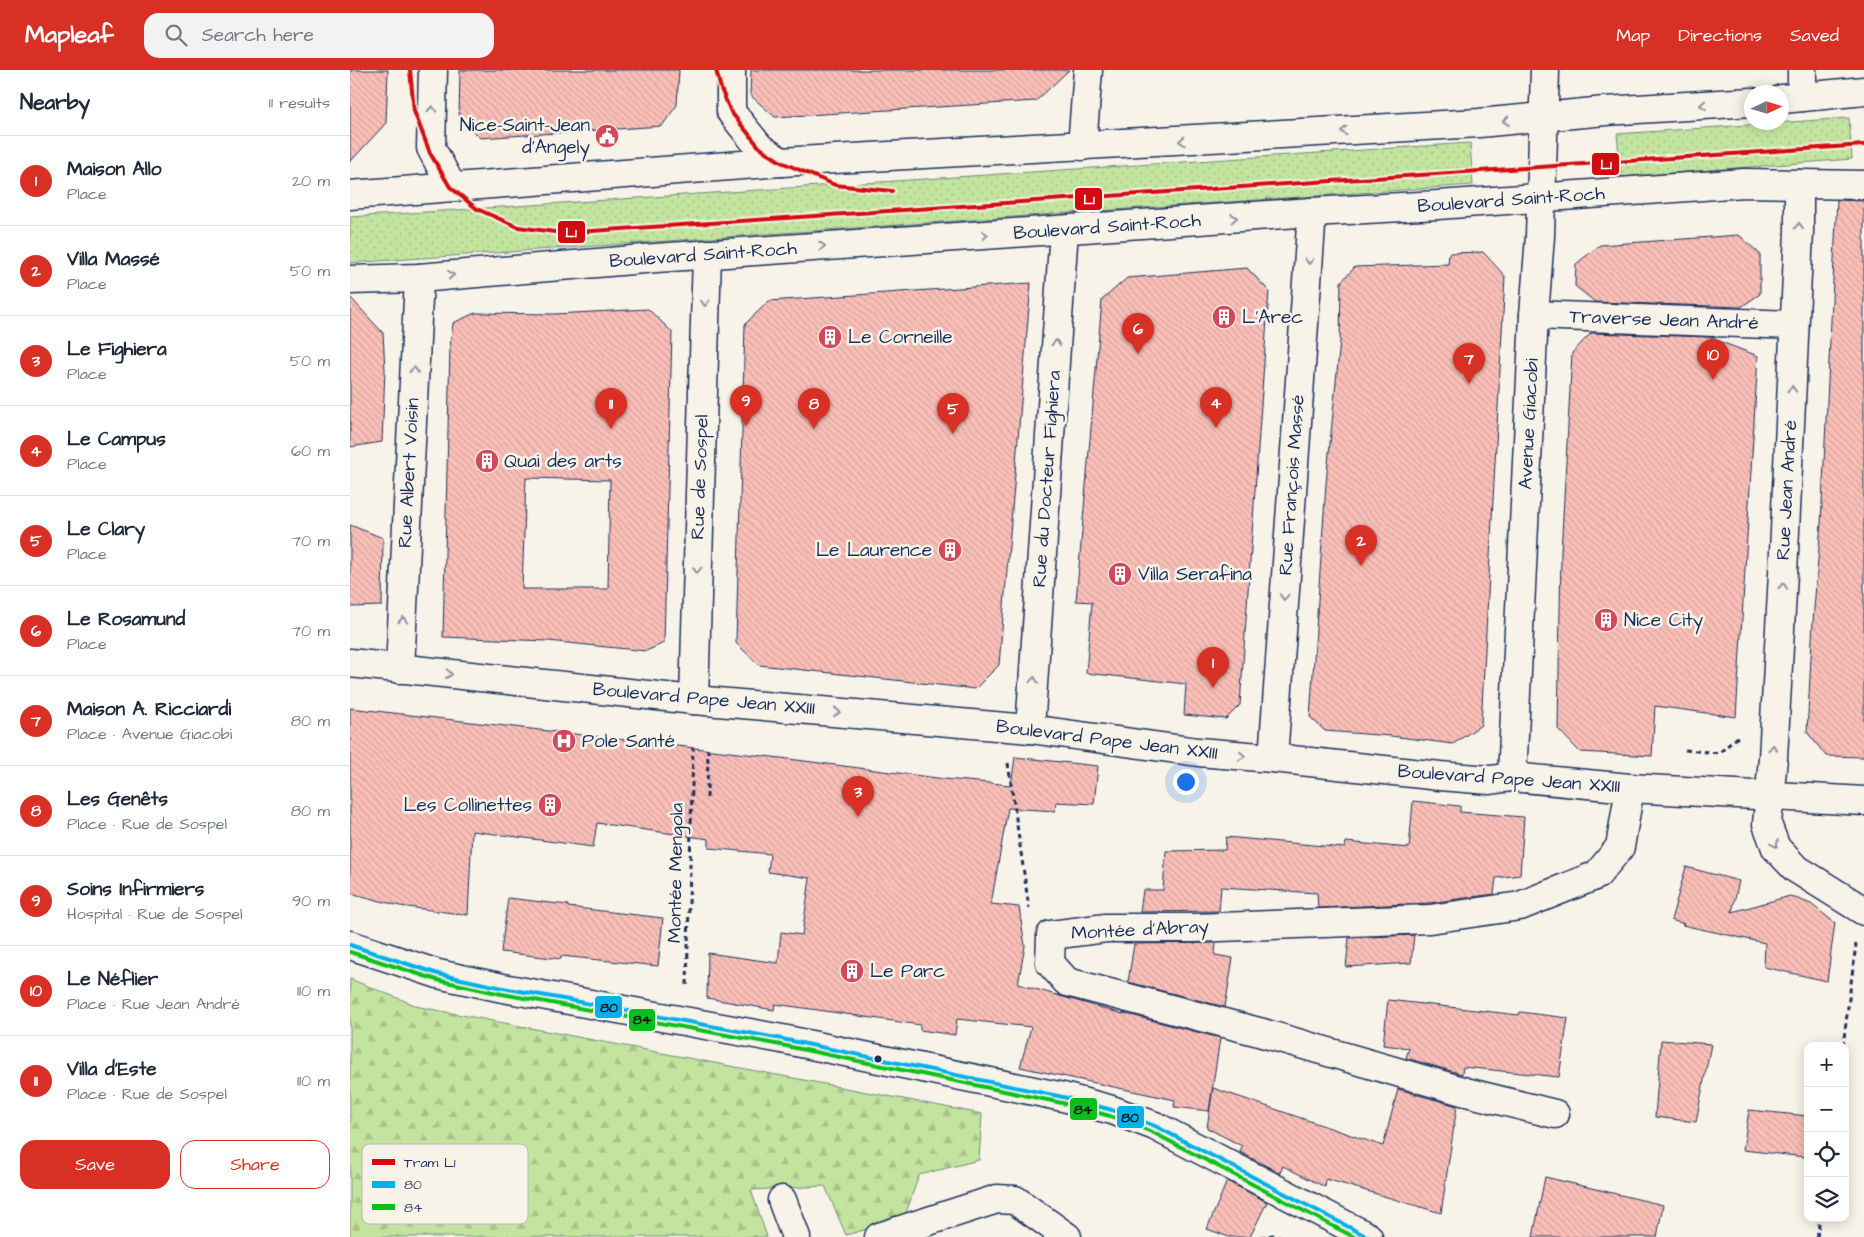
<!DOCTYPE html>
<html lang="en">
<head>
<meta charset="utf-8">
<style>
  :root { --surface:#fff; --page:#f2f2f3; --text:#1f2937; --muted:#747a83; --line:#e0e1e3; --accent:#d93025 }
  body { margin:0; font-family:"Architects Daughter",sans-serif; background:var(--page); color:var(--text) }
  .controls { position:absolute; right:15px; bottom:15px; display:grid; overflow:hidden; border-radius:10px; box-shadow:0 2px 12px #0003 }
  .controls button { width:45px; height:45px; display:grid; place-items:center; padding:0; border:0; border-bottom:1px solid var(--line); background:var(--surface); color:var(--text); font:25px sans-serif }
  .compass { position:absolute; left:1394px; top:15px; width:45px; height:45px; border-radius:50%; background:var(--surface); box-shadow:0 2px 12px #0003; rotate:86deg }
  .you { position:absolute; left:835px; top:711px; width:18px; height:18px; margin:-12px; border:4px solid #fff; border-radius:50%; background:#1a73e8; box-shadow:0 0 0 8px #1a73e833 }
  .badge { display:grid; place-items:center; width:32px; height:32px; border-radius:50%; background:var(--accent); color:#fff; font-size:16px; font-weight:700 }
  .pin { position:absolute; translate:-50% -41px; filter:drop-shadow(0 1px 2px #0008) }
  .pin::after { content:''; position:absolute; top:26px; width:18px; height:15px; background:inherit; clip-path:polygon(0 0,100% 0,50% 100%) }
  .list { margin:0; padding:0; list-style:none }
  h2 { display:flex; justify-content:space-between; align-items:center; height:65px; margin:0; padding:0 20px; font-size:21px }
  h2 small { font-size:16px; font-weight:400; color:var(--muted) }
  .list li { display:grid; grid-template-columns:32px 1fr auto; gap:15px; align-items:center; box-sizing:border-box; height:90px; padding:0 20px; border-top:1px solid var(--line) }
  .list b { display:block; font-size:19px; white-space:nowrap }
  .list p { margin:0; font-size:16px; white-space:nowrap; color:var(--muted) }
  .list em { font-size:16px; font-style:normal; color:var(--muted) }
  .actions { display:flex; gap:10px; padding:15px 20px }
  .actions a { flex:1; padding:11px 0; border:1px solid var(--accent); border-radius:15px; text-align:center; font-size:18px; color:var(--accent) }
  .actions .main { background:var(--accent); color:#fff }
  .icon { flex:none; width:28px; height:28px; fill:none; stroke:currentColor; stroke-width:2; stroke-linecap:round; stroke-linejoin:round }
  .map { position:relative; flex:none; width:1514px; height:1167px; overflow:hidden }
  header { display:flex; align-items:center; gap:30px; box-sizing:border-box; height:70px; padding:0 25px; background:var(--accent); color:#fff }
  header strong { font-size:24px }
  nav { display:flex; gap:28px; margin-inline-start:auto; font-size:18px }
  .search { width:350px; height:45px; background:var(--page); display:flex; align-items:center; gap:12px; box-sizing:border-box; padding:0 18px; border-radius:15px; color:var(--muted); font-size:19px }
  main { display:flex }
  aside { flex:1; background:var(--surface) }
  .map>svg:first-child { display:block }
  .grass { fill:url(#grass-dots); stroke:#6e8a7e }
  .forest { fill:url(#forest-firs); stroke:#6e8a7e }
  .building { fill:url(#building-back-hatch); stroke:#1b2f5e; fill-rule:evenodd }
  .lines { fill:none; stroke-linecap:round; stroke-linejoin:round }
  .minor-casing { stroke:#1b2f5e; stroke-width:31 }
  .major-casing { stroke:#1b2f5e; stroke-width:31 }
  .path { stroke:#1b2f5e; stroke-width:3; stroke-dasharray:5 4; stroke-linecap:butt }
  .minor { stroke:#f7f3e8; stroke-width:28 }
  .major { stroke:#f7f3e8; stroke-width:28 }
  .bus-1-casing { stroke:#f7f3e8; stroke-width:8 }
  .bus-2-casing { stroke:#f7f3e8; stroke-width:8 }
  .bus-1 { stroke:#00b1eb; stroke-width:4 }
  .bus-2 { stroke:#08bf1c; stroke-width:4 }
  .tram-1-casing { stroke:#f7f3e8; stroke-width:8 }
  .tram-1 { stroke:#d20a11; stroke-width:4 }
  .oneway { stroke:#8991a3 }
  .bus-dot { fill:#1b2f5e; stroke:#f7f3e8; stroke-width:2 }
  .labels { text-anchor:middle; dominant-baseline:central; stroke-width:5; stroke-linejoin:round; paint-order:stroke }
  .poi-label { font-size:19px; fill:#1b2f5e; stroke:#f7f3e8; text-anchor:start }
  .street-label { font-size:19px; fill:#1b2f5e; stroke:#f7f3e8 }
  .key { fill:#f7f3e8; stroke:#b5b8bf; stroke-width:1 }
  .key-label { font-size:14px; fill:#1b2f5e }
  .line-badge { stroke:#f7f3e8; stroke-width:2 }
  .badge-label { font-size:14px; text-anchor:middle; font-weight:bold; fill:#fff }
  .pale-badge-label { font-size:14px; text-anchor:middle; font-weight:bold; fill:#111 }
</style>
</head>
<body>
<header>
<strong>Mapleaf</strong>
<div class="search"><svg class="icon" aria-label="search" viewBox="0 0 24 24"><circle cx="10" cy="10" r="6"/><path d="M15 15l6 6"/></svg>Search here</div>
<nav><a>Map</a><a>Directions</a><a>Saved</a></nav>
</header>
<main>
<aside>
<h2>Nearby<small>11 results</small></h2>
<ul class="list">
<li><span class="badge">1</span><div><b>Maison Allo</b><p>Place</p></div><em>20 m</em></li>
<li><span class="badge">2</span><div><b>Villa Massé</b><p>Place</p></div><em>50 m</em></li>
<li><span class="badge">3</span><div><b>Le Fighiera</b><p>Place</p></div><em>50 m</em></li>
<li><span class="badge">4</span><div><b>Le Campus</b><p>Place</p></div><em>60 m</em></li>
<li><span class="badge">5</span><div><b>Le Clary</b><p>Place</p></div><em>70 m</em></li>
<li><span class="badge">6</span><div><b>Le Rosamund</b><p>Place</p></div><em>70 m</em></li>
<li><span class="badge">7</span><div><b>Maison A. Ricciardi</b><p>Place · Avenue Giacobi</p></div><em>80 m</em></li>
<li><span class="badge">8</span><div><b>Les Genêts</b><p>Place · Rue de Sospel</p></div><em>80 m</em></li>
<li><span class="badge">9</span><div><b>Soins Infirmiers</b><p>Hospital · Rue de Sospel</p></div><em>90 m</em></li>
<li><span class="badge">10</span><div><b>Le Néflier</b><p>Place · Rue Jean André</p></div><em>110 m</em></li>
<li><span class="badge">11</span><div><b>Villa d'Este</b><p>Place · Rue de Sospel</p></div><em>110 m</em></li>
</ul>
<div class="actions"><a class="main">Save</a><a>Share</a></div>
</aside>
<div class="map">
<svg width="1514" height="1167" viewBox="0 0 1514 1167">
  <defs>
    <pattern id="grass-dots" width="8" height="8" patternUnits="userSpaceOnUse" patternTransform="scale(1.25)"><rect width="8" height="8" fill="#c2e49e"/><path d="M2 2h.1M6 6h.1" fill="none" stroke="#a6c48a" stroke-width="1.8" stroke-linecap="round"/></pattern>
    <pattern id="forest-firs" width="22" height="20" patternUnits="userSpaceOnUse" patternTransform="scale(1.25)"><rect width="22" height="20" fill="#c2e49e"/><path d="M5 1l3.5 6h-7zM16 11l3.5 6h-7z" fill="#a6c48a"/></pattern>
    <pattern id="building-back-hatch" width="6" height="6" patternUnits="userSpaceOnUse" patternTransform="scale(1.25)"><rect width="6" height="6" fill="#fabfb7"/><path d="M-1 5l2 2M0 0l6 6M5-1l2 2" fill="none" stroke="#d6a4a0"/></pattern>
  </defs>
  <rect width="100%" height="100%" fill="#f7f3e8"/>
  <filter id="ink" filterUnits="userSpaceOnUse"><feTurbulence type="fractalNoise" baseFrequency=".02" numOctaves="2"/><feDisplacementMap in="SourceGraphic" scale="10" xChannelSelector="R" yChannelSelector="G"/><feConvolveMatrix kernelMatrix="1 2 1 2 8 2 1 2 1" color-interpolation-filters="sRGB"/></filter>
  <g filter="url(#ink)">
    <g class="grass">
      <polygon points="1499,48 1502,89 1271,107 1267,64"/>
      <polygon points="1120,73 1123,115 0,193 0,147"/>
    </g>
    <polygon class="forest" points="0,909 70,937 632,1044 629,1090 569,1105 554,1149 496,1165 475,1116 401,1120 417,1167 0,1167"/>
    <g class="building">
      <polygon points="0,0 38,0 36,53 0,92"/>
      <polygon points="110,0 329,0 327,35 312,56 130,68 109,47"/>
      <polygon points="401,0 719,0 686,31 425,47 400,25"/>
      <polygon points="1487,130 1514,131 1514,687 1476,686 1457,662 1463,551 1471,453"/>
      <polygon points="1389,165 1410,184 1410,224 1391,237 1245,232 1225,216 1226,194 1250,175"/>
      <polygon points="1133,182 1155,206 1131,655 1103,674 1041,666 975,661 960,647 976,414 990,271 991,212 1005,197 1098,194 1099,183"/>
      <polygon points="897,198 919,221 890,635 876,649 834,645 836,614 736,603 742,532 726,531 752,230 777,208"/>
      <polygon points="681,213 649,595 625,619 409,595 386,573 395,254 419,231"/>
      <polygon points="0,227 33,263 35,300 32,372 0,377"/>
      <path d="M298,239L322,262L314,573L296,581L198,571L93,567L100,277L103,253L125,243L205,244ZM176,408L260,410L258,519H172Z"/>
      <polygon points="1241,263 1358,267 1408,286 1386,647 1305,636 1302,686 1230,682 1208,659 1211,483 1222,283"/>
      <polygon points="0,455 33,468 32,536 0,537"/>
      <polygon points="0,638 431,688 595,709 661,715 665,687 748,696 744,734 706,732 705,741 658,738 641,834 669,837 675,876 668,914 773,944 773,943 870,968 859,1041 824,1037 825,1030 670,997 681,957 607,949 605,965 570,960 570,955 468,940 425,934 424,940 357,928 358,883 428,893 431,862 452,865 460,808 418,802 420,784 359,778 359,769 247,753 243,777 122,761 118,845 50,836 0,823"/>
      <polygon points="1063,731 1110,736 1110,742 1174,747 1170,805 1146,808 1144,824 1079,833 968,838 967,823 871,817 869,841 790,842 793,820 813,820 816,781 875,780 876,767 995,778 996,772 1059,778"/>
      <polygon points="1336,797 1389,811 1382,842 1440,826 1461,834 1485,853 1477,911 1414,897 1415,873 1332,855 1334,854 1321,850"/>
      <polygon points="158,828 218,835 218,837 313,848 308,896 211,886 211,889 151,882"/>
      <polygon points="1064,865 1061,893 996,897 999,868"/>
      <polygon points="866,873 865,885 883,888 875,937 778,912 784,874"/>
      <polygon points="1038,930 1169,945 1170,942 1218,948 1209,1007 1113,997 1112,1004 1056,988 1059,978 1033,975"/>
      <polygon points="1311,970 1361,974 1346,1052 1305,1047"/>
      <polygon points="863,1018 1033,1076 1048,1019 1107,1036 1091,1143 976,1109 975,1117 933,1096 930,1103 890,1082 892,1076 857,1058"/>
      <polygon points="1399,1040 1458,1046 1458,1066 1455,1087 1393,1080"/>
      <polygon points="1195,1107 1313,1135 1307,1167 1183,1167"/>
      <polygon points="877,1111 917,1132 900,1167 879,1167 857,1159"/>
    </g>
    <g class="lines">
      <g class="minor-casing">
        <g id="minor">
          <polyline points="83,0 81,78 102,117"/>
          <polyline points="381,0 381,42 410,78 431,92"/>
          <polyline points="1452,0 1452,27"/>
          <polyline points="732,76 738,0"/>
          <polyline points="1449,114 1449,162 1433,503 1423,688 1417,754 1426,778 1445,798 1514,841"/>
          <polyline points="1184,245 1444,255"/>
          <polyline points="0,593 344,630 680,659 848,682 923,688 1090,706 1140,710 1162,707 1280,718 1514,731"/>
          <polyline points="50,599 69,208"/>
          <polyline points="344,630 357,184"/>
          <polyline points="680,659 714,160"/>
          <polyline points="923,688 962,142"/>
          <polyline points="1162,707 1184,245 1190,166 1195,0"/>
          <polyline points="1205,1044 1116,1022 909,962 717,912 700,893 701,865 756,858 845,858 1080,849 1170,836 1247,805 1270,777 1280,718"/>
          <polyline points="432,1130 446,1167"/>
          <polyline points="529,1167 647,1129 665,1130 717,1167"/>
        </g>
      </g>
      <g class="major-casing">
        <g id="major">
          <polyline points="1432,29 1514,21"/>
          <polyline points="0,125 431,92 1129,53 1255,41 1402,32"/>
          <polyline points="0,210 69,208 306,188 962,142 1088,135 1394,113 1514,115"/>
          <polyline points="0,875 88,904 153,918 432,969 713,1027 762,1040 805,1056 1018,1167"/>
        </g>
      </g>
      <g class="path">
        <polyline points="1335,680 1369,683 1389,666"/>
        <polyline points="658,693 679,838"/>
        <polyline points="357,728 358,680"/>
        <polyline points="337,915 343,678"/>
        <polyline points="1493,976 1506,874"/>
        <polyline points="910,1167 923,1165 930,1167"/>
        <polyline points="1467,1167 1470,1148"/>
      </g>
      <use href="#minor" class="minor"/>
      <use href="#major" class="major"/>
      <g class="bus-1-casing">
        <polyline id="bus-1" points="0,875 88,904 153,918 432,969 713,1027 762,1040 805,1056 1018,1167"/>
      </g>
      <g class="bus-2-casing">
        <polyline id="bus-2" points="0,882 87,910 152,924 431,975 712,1033 760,1046 802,1062 1004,1167"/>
      </g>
      <use href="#bus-1" class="bus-1"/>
      <use href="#bus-2" class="bus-2"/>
      <g class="tram-1-casing">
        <g id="tram-1">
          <path d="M60,0L64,41L80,83L100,117L127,139L168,157L212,163C646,136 1080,108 1514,75"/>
          <polyline points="366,0 371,19 381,42 410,78 431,92 485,115 542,121"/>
        </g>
      </g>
      <use href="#tram-1" class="tram-1"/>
    </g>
    <defs><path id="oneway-chevron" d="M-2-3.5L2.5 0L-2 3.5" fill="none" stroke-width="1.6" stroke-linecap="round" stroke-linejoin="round" transform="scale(1.25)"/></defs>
    <g class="oneway">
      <use href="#oneway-chevron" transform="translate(1353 35) rotate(176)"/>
      <use href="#oneway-chevron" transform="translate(82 39) rotate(-88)"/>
      <use href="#oneway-chevron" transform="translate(1156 51) rotate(175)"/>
      <use href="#oneway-chevron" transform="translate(994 61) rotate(177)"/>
      <use href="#oneway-chevron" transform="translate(832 71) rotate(177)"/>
      <use href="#oneway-chevron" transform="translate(884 148) rotate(-4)"/>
      <use href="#oneway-chevron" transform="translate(1449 156) rotate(-89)"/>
      <use href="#oneway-chevron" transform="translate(635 165) rotate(-4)"/>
      <use href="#oneway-chevron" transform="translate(472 176) rotate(-4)"/>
      <use href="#oneway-chevron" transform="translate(959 191) rotate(94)"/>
      <use href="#oneway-chevron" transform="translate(101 205) rotate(-5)"/>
      <use href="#oneway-chevron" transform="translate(355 233) rotate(92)"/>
      <use href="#oneway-chevron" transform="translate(706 273) rotate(-86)"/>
      <use href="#oneway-chevron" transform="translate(64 300) rotate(-87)"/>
      <use href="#oneway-chevron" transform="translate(1442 319) rotate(-87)"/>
      <use href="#oneway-chevron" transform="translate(347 500) rotate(92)"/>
      <use href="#oneway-chevron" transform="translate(1433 516) rotate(-87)"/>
      <use href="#oneway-chevron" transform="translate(934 527) rotate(94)"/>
      <use href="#oneway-chevron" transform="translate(53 550) rotate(-87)"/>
      <use href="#oneway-chevron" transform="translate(99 604) rotate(6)"/>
      <use href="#oneway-chevron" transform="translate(684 610) rotate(-86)"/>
      <use href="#oneway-chevron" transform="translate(487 642) rotate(5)"/>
      <use href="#oneway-chevron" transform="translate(1423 678) rotate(-87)"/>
      <use href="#oneway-chevron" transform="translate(892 686) rotate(5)"/>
      <use href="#oneway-chevron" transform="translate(1425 774) rotate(64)"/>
    </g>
  </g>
  <defs>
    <g id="civic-disc" transform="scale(1.25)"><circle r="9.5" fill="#d1495b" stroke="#f7f3e8"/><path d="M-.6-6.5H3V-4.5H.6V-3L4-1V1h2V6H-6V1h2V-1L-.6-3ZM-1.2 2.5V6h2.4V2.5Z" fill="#fff"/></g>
    <g id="building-disc" transform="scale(1.25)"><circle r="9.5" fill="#d1495b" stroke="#f7f3e8"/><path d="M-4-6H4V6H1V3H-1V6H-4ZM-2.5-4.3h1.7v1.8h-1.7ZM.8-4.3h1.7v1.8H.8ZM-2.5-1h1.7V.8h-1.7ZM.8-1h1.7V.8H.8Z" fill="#fff"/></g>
    <g id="hospital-disc" transform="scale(1.25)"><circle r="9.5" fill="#d1495b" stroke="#f7f3e8"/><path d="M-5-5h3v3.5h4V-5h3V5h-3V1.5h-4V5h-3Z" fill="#fff"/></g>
  </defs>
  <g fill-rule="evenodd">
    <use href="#civic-disc" x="257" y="66"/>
    <use href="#building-disc" x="874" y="247"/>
    <use href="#building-disc" x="480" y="267"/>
    <use href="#building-disc" x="137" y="391"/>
    <use href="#building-disc" x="600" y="480"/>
    <use href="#building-disc" x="770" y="504"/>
    <use href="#building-disc" x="1256" y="550"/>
    <use href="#hospital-disc" x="214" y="671"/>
    <use href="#building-disc" x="200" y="735"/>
    <use href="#building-disc" x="502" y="901"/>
  </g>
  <circle class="bus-dot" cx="528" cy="989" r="4.5"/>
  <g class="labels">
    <g class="poi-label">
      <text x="240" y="55" text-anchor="end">Nice-Saint-Jean<tspan x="240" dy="22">d'Angely</tspan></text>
      <text x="892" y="247">L'Arec</text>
      <text x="498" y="267">Le Corneille</text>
      <text x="154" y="391">Quai des arts</text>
      <text x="582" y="480" text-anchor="end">Le Laurence</text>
      <text x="788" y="504">Villa Serafina</text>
      <text x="1274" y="550">Nice City</text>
      <text x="232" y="671">Pole Santé</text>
      <text x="182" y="735" text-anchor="end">Les Collinettes</text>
      <text x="520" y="901">Le Parc</text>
    </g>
    <g class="street-label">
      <text transform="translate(1161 130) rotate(-4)">Boulevard Saint-Roch</text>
      <text transform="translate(757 157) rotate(-4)">Boulevard Saint-Roch</text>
      <text transform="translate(353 185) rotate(-4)">Boulevard Saint-Roch</text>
      <text transform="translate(1314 250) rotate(2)">Traverse Jean André</text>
      <text transform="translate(1179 354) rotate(-87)">Avenue Giacobi</text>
      <text transform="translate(59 403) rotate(-87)">Rue Albert Voisin</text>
      <text transform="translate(350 407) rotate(-88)">Rue de Sospel</text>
      <text transform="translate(697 409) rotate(-86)">Rue du Docteur Fighiera</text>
      <text transform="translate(942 415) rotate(-86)">Rue François Massé</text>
      <text transform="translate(1437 420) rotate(-87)">Rue Jean André</text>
      <text transform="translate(354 629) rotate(5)">Boulevard Pape Jean XXIII</text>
      <text transform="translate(757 670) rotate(7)">Boulevard Pape Jean XXIII</text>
      <text transform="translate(1159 709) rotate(4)">Boulevard Pape Jean XXIII</text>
      <text transform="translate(326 803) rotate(-89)">Montée Mengola</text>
      <text transform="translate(790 860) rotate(-3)">Montée d'Abray</text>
    </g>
  </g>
  <rect x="12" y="1074" width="166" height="80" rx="8" class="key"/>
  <rect x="22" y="1089" width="23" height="6" fill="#d20a11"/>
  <rect x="22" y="1111" width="23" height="7" fill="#00b1eb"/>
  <rect x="22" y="1134" width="23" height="6" fill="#08bf1c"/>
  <g class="key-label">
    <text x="54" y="1097">Tram L1</text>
    <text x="54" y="1119">80</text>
    <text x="54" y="1142">84</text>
  </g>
  <g class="line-badge">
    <rect x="1241" y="82" width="29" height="24" rx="5" fill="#d20a11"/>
    <rect x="724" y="117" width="29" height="24" rx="5" fill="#d20a11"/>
    <rect x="207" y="150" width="29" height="24" rx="5" fill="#d20a11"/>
    <rect x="244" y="925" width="29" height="24" rx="5" fill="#00b1eb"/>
    <rect x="278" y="938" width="28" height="24" rx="5" fill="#08bf1c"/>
    <rect x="719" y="1027" width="29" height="24" rx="5" fill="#08bf1c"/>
    <rect x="766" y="1035" width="29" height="24" rx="5" fill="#00b1eb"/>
  </g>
  <g class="badge-label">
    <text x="1256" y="99">L1</text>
    <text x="739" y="134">L1</text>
    <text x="221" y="167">L1</text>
  </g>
  <g class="pale-badge-label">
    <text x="259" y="942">80</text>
    <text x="292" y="954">84</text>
    <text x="733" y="1044">84</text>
    <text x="780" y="1052">80</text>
  </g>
</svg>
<div class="controls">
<button>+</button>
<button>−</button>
<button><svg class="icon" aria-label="locate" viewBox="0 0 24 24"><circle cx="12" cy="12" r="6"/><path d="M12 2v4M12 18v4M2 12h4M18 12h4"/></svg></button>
<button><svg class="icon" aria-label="layers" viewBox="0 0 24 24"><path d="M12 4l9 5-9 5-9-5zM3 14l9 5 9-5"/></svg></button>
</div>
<svg class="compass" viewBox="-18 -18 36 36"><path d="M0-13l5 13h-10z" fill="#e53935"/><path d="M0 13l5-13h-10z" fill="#747a83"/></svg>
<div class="you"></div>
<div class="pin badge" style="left:863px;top:618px">1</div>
<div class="pin badge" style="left:1011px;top:496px">2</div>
<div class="pin badge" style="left:508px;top:747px">3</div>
<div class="pin badge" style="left:866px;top:358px">4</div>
<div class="pin badge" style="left:603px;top:364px">5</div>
<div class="pin badge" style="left:788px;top:284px">6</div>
<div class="pin badge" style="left:1119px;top:314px">7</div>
<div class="pin badge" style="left:464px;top:359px">8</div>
<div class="pin badge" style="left:396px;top:356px">9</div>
<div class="pin badge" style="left:1363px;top:310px">10</div>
<div class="pin badge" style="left:261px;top:359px">11</div>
</div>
</main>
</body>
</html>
